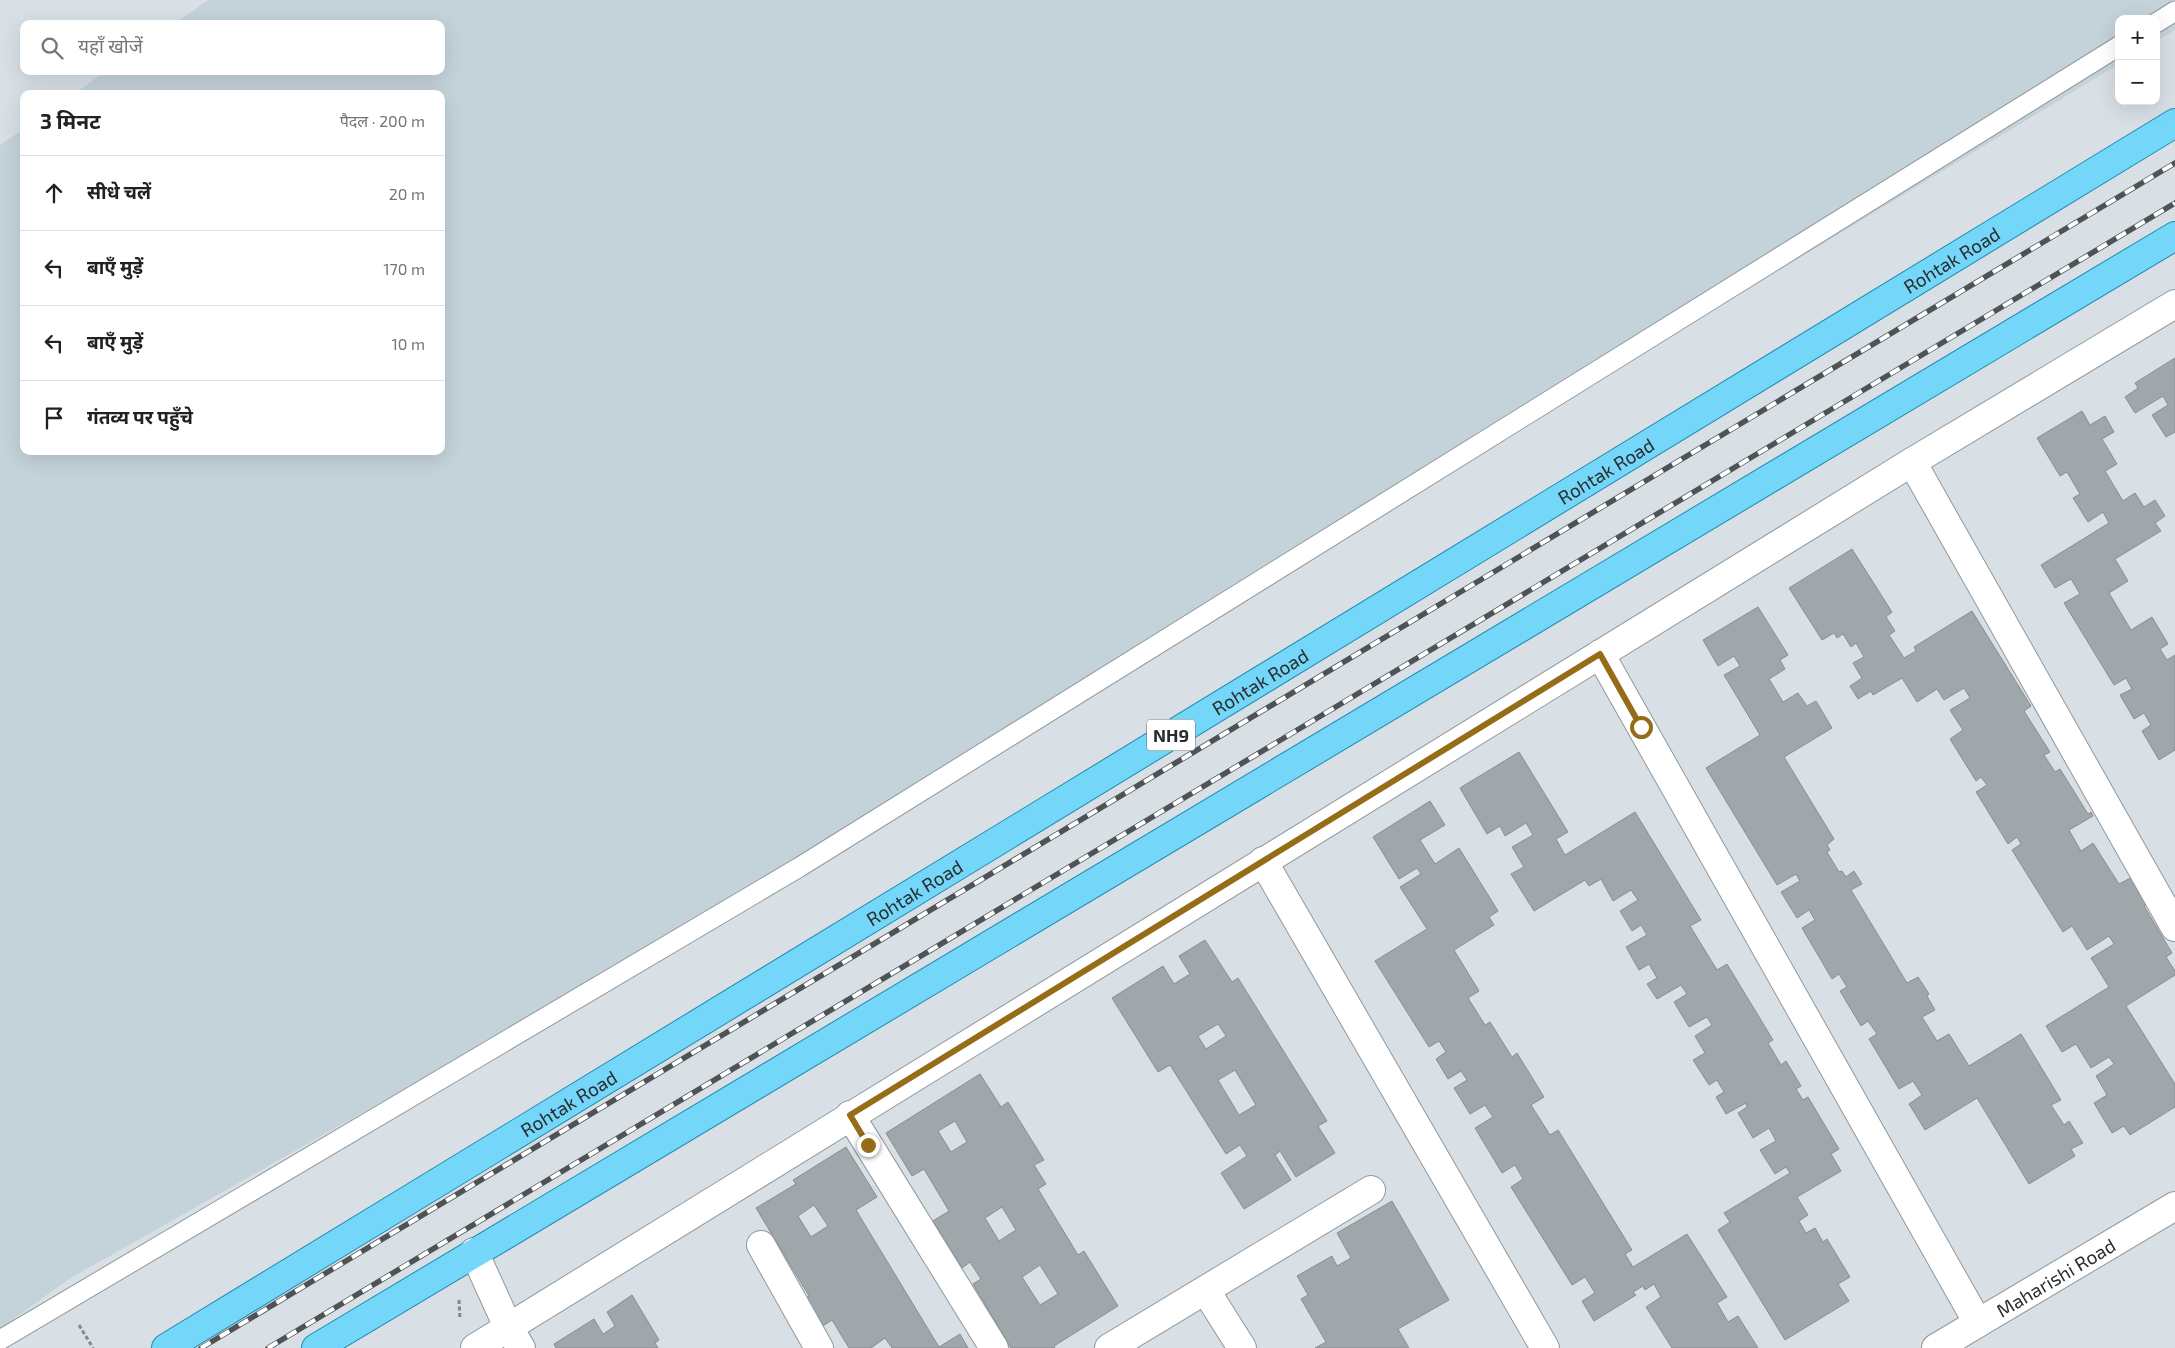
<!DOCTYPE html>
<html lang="hi">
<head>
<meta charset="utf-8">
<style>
  :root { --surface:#fff; --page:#f2f2f2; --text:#202124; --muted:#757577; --line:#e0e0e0 }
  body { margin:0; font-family:"Exo 2","Noto Sans Devanagari",sans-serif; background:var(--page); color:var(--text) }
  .controls { position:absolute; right:15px; top:15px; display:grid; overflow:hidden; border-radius:10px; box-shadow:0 5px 20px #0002 }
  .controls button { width:45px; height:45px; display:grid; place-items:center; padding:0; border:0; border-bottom:1px solid var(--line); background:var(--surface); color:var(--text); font:25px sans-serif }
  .stop { position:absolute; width:15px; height:15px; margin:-11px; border:4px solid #956c17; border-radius:50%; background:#fff }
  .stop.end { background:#956c17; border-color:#fff; box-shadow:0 1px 5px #0008 }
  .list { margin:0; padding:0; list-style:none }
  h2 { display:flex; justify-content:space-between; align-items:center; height:65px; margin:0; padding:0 20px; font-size:21px }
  h2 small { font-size:16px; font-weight:400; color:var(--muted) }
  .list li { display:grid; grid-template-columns:32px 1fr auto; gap:15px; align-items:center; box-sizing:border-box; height:75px; padding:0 20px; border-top:1px solid var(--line) }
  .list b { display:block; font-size:19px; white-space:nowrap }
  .list em { font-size:16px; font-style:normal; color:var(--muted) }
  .icon { flex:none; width:28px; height:28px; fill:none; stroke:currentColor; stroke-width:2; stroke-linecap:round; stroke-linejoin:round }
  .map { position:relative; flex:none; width:2175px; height:1348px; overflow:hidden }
  .search { position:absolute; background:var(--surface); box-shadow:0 5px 20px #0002; left:20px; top:20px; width:425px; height:55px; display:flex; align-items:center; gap:12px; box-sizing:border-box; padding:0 18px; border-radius:10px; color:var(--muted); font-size:19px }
  .panel { position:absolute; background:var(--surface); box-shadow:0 5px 20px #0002; left:20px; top:90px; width:425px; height:365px; border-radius:10px }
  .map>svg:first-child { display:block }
  .built { fill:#c4d2da }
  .building { fill:#a0a7ab; stroke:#888f93; fill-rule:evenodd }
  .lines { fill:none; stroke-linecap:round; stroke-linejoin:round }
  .service-casing { stroke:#91989c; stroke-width:21 }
  .minor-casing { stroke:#91989c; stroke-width:30 }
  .primary-casing { stroke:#1e8ab0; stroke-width:30 }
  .path { stroke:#83888c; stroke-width:3; stroke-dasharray:4 2.5; stroke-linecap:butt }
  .service { stroke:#fff; stroke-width:19 }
  .minor { stroke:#fff; stroke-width:28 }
  .primary { stroke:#74d7fa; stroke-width:28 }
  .rail-casing { stroke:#4f5355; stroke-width:5.5 }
  .rail { stroke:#fff; stroke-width:4; stroke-dasharray:11; stroke-linecap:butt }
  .route { stroke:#956c17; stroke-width:6 }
  .labels { text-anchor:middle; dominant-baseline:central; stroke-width:5; stroke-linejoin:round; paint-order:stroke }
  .shield { fill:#fff; stroke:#6a6c6d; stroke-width:1 }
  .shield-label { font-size:18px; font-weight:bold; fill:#2a2d2f }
  .street-label { font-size:19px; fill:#2a2d2f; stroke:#fff }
</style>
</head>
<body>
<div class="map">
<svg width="2175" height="1348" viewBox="0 0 2175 1348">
  <rect width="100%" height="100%" fill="#d8e0e5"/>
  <polygon class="built" points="208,0 2175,0 2175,30 2156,41 2156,19 2119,19 2119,64 799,865 69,1279 0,1329 0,145 24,129 24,451 441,451 441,94 74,94 106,71 441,71 441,24 174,24"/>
  <g class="building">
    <polygon points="2175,358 2175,432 2166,437 2152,415 2168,405 2163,396 2135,413 2125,397 2138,388 2135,383"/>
    <polygon points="2082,411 2090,425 2105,416 2114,432 2102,439 2117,464 2105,471 2123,501 2135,493 2144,507 2155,500 2165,516 2155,523 2161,531 2115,559 2128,581 2109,593 2131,630 2152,617 2168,644 2160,649 2167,660 2175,655 2175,750 2159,760 2142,731 2151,725 2144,713 2134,719 2120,695 2132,689 2126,678 2114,685 2064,603 2080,594 2071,579 2055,588 2041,565 2109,523 2103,512 2088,522 2073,498 2080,494 2067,472 2060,476 2037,438"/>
    <polygon points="1852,549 1892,612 1886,617 1895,631 1889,635 1904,658 1916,651 1914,647 1972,611 2031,706 2024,711 2050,752 2044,755 2055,772 2060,769 2088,814 2091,812 2093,816 2069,830 2081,851 2093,843 2119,884 2136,875 2152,901 2144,906 2172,953 2166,957 2175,971 2175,975 2126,1006 2175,1084 2175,1107 2130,1135 2124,1126 2112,1133 2094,1103 2107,1095 2096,1076 2114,1064 2109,1057 2091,1068 2076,1044 2062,1052 2046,1026 2109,987 2091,958 2114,944 2109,936 2087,950 2072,926 2063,932 2012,850 2021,844 2017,837 2008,844 1976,792 1987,785 1981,777 1976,781 1950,739 1963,730 1950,710 1970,698 1964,688 1944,700 1937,689 1917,702 1902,678 1873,695 1871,691 1858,699 1850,686 1862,678 1853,663 1864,657 1856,643 1851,647 1843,634 1837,638 1834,633 1822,640 1789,588"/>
    <polygon points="1758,607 1788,655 1780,660 1785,669 1769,679 1783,702 1798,693 1807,706 1816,701 1832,728 1784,757 1834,839 1827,845 1830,850 1827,852 1839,872 1842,871 1846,877 1854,871 1862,884 1851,890 1907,983 1918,977 1929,994 1927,996 1935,1010 1922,1017 1937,1041 1949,1034 1969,1066 2021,1034 2061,1100 2051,1105 2064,1125 2069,1121 2083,1143 2071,1149 2075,1156 2029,1184 1977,1098 1925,1130 1909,1104 1922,1095 1913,1081 1899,1089 1869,1039 1877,1034 1868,1021 1861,1026 1840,991 1847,987 1839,974 1832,979 1802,928 1815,920 1809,910 1797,918 1781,892 1800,881 1796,874 1777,885 1706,768 1760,735 1724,675 1740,666 1734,656 1718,666 1703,640"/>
    <polygon points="1519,752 1568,832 1556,839 1565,855 1635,812 1701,920 1690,926 1717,970 1727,964 1773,1040 1768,1043 1781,1065 1786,1061 1801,1086 1796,1089 1803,1100 1808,1097 1839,1149 1831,1154 1841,1171 1797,1197 1808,1215 1799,1221 1806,1233 1815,1228 1823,1242 1827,1239 1850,1277 1838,1284 1849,1301 1785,1340 1718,1230 1730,1222 1724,1213 1790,1173 1786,1167 1775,1174 1760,1150 1776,1141 1769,1128 1753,1138 1738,1113 1747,1107 1746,1103 1726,1114 1716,1097 1724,1092 1717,1080 1709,1085 1693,1060 1705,1053 1695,1036 1712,1025 1707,1017 1689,1027 1674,1002 1687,994 1681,985 1657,999 1647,984 1657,978 1649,964 1639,970 1626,947 1647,935 1641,925 1632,931 1620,911 1638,900 1631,890 1613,901 1601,879 1589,886 1585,880 1534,911 1511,874 1524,867 1512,847 1533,835 1526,823 1505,836 1500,826 1487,834 1460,788"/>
    <polygon points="1430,801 1445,825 1420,840 1435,864 1459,848 1498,911 1489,917 1494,925 1454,950 1479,991 1468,998 1485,1025 1490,1022 1512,1057 1517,1053 1544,1097 1531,1105 1550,1135 1558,1130 1632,1250 1625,1254 1633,1267 1687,1234 1727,1297 1717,1303 1728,1322 1738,1316 1758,1348 1672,1348 1646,1307 1661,1297 1654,1284 1645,1290 1643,1286 1633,1292 1636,1295 1594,1321 1582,1301 1595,1293 1585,1277 1572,1285 1511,1187 1523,1179 1515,1165 1502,1173 1475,1128 1493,1117 1485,1105 1470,1114 1454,1088 1467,1080 1461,1071 1448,1079 1436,1059 1446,1052 1439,1041 1429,1047 1375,961 1427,929 1400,887 1421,874 1417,868 1399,879 1373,837"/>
    <path d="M1205,940L1232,982L1238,978L1327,1121L1318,1126L1335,1153L1296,1177L1280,1151L1275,1155L1291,1180L1244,1209L1221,1173L1247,1156L1240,1145L1226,1154L1170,1065L1158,1072L1112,998L1163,966L1174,984L1190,974L1179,956ZM1218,1024L1226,1036L1206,1049L1198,1036ZM1235,1070L1256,1105L1239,1115L1218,1080Z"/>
    <path d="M980,1074L1001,1107L1008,1102L1044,1160L1034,1165L1046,1184L1038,1189L1078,1255L1084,1251L1118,1306L1054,1346L1055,1348H1011L973,1284L981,1279L970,1262L962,1268L933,1221L949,1211L924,1169L912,1176L886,1133ZM955,1121L967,1142L951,1152L938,1131ZM1002,1207L1016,1230L999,1241L985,1218ZM1040,1265L1058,1294L1040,1305L1022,1277Z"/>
    <path d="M846,1147L877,1197L856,1210L939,1347L960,1334L968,1348H892L885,1338L871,1348H849L832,1320L815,1331L798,1303L809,1296L756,1208L796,1184L793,1180ZM814,1205L828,1226L811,1237L798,1216Z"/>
    <polygon points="1392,1201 1449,1300 1398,1329 1409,1348 1315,1348 1326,1342 1301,1299 1308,1295 1297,1276 1332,1256 1337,1266 1351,1258 1337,1233"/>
    <polygon points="632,1295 659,1340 655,1343 658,1348 556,1348 554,1344 594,1319 603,1334 615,1326 607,1312"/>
  </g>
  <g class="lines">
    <g class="service-casing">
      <g id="service">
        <polyline points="2156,23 2175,11"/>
        <polyline points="0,1340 798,868 2119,46"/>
      </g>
    </g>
    <g class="minor-casing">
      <g id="minor">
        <polyline points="1912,462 2175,927"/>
        <polyline points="1600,654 1978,1323"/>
        <polyline points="1263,861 1545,1348"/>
        <polyline points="850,1115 994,1348"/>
        <polyline points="761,1245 819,1348"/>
        <polyline points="474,1252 508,1327 521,1348"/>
        <polyline points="1206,1291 1242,1348"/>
        <polyline points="475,1348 1912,462 2175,304"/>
        <polyline points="1109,1348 1371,1190"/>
        <path id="s1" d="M1936,1348L2175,1206"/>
      </g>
    </g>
    <g class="primary-casing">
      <g id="primary">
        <path id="s2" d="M166,1348L2175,123"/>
        <polyline points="316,1348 2175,236"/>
      </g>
    </g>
    <g class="path">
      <polyline points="459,1300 460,1319"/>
      <polyline points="79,1325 93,1348"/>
    </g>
    <use href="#service" class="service"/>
    <use href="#minor" class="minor"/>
    <use href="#primary" class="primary"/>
    <g class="rail-casing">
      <g id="rail">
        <polyline points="201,1348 2175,163"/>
        <polyline points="268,1348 2175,203"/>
      </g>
    </g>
    <use href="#rail" class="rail"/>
  </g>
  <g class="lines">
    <polyline class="route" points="868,1145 850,1115 1600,654 1641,727"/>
  </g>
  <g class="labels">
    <rect class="shield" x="1147" y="719.5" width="48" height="31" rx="4"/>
    <g class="shield-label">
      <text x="1171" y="735">NH9</text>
    </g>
    <g class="street-label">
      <text stroke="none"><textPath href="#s2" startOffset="2091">Rohtak Road</textPath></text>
      <text stroke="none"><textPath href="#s2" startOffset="1686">Rohtak Road</textPath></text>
      <text stroke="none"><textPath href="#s2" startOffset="1281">Rohtak Road</textPath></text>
      <text stroke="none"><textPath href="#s2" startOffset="876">Rohtak Road</textPath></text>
      <text stroke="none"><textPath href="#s2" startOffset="471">Rohtak Road</textPath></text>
      <text stroke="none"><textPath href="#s1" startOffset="139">Maharishi Road</textPath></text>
    </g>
  </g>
</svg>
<div class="controls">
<button>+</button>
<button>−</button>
</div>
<div class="stop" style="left:1641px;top:727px"></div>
<div class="stop end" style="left:868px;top:1145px"></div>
<div class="search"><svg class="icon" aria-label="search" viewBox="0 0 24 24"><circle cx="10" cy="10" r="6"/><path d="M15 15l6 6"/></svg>यहाँ खोजें</div>
<section class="panel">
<h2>3 मिनट<small>पैदल · 200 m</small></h2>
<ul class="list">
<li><svg class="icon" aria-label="ahead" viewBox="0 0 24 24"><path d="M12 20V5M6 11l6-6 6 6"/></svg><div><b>सीधे चलें</b></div><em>20 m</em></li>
<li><svg class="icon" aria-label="left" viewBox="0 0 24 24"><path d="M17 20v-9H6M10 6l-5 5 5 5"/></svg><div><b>बाएँ मुड़ें</b></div><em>170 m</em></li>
<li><svg class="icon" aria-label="left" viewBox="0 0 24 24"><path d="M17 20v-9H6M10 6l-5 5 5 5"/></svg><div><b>बाएँ मुड़ें</b></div><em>10 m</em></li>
<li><svg class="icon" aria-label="arrive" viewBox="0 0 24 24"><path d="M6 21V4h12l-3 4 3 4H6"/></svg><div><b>गंतव्य पर पहुँचे</b></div></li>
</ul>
</section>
</div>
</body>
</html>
